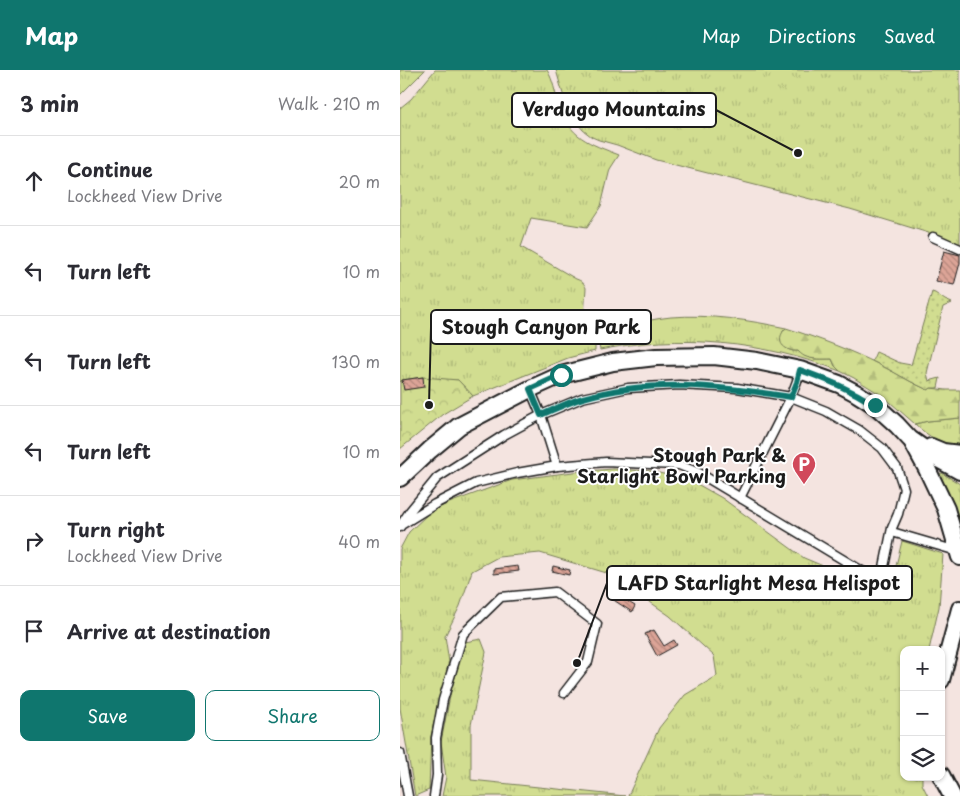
<!DOCTYPE html>
<html lang="en">
<head>
<meta charset="utf-8">
<style>
  :root { --surface:#fff; --page:#f7f7f7; --text:#2b2b33; --muted:#7c7c81; --line:#e1e1e2; --accent:#0f766e }
  body { margin:0; font-family:"Playpen Sans",sans-serif; background:var(--page); color:var(--text) }
  .controls { position:absolute; right:15px; bottom:15px; display:grid; overflow:hidden; border-radius:10px; box-shadow:0 1px 4px #0004 }
  .controls button { width:45px; height:45px; display:grid; place-items:center; padding:0; border:0; border-bottom:1px solid var(--line); background:var(--surface); color:var(--text); font:25px sans-serif }
  .stop { position:absolute; width:15px; height:15px; margin:-11px; border:4px solid #0f766e; border-radius:50%; background:#fff }
  .stop.end { background:#0f766e; border-color:#fff; box-shadow:0 1px 5px #0008 }
  .list { margin:0; padding:0; list-style:none }
  h2 { display:flex; justify-content:space-between; align-items:center; height:65px; margin:0; padding:0 20px; font-size:21px }
  h2 small { font-size:16px; font-weight:400; color:var(--muted) }
  .list li { display:grid; grid-template-columns:32px 1fr auto; gap:15px; align-items:center; box-sizing:border-box; height:90px; padding:0 20px; border-top:1px solid var(--line) }
  .list b { display:block; font-size:19px; white-space:nowrap }
  .list p { margin:0; font-size:16px; white-space:nowrap; color:var(--muted) }
  .list em { font-size:16px; font-style:normal; color:var(--muted) }
  .actions { display:flex; gap:10px; padding:15px 20px }
  .actions a { flex:1; padding:11px 0; border:1px solid var(--accent); border-radius:10px; text-align:center; font-size:18px; color:var(--accent) }
  .actions .main { background:var(--accent); color:#fff }
  .icon { flex:none; width:28px; height:28px; fill:none; stroke:currentColor; stroke-width:2; stroke-linecap:round; stroke-linejoin:round }
  .map { position:relative; flex:none; width:560px; height:726px; overflow:hidden }
  header { display:flex; align-items:center; gap:30px; box-sizing:border-box; height:70px; padding:0 25px; background:var(--accent); color:#fff }
  header strong { font-size:24px }
  nav { display:flex; gap:28px; margin-inline-start:auto; font-size:18px }
  main { display:flex }
  aside { flex:1; background:var(--surface) }
  .map>svg:first-child { display:block }
  .grass { fill:url(#grass-tufts); stroke:#767c56 }
  .forest { fill:url(#forest-firs); stroke:#767c56 }
  .park { fill:url(#park-crowns); stroke:#767c56 }
  .garden { fill:url(#garden-dots); stroke:#767c56 }
  .building { fill:url(#building-back-hatch); stroke:#1c1c1c }
  .lines { fill:none; stroke-linecap:round; stroke-linejoin:round }
  .service-casing { stroke:#1c1c1c; stroke-width:11 }
  .minor-casing { stroke:#1c1c1c; stroke-width:20 }
  .service { stroke:#fff; stroke-width:8 }
  .minor { stroke:#fff; stroke-width:16 }
  .route { stroke:#0f766e; stroke-width:6 }
  .labels { text-anchor:middle; dominant-baseline:central; stroke-width:4; stroke-linejoin:round; paint-order:stroke }
  .poi-label { font-size:18px; font-weight:bold; fill:#1c1c1c; stroke:#fff; text-anchor:end }
  .leader { fill:none; stroke:#1c1c1c; stroke-width:2 }
  .callout-dot { fill:#1c1c1c; stroke:#fff; stroke-width:2 }
  .callout { fill:#fff; stroke:#1c1c1c; stroke-width:2 }
  .callout-label { font-size:19px; text-anchor:middle; font-weight:bold; fill:#1c1c1c }
</style>
</head>
<body>
<header>
<strong>Map</strong>
<nav><a>Map</a><a>Directions</a><a>Saved</a></nav>
</header>
<main>
<aside>
<h2>3 min<small>Walk · 210 m</small></h2>
<ul class="list">
<li><svg class="icon" aria-label="ahead" viewBox="0 0 24 24"><path d="M12 20V5M6 11l6-6 6 6"/></svg><div><b>Continue</b><p>Lockheed View Drive</p></div><em>20 m</em></li>
<li><svg class="icon" aria-label="left" viewBox="0 0 24 24"><path d="M17 20v-9H6M10 6l-5 5 5 5"/></svg><div><b>Turn left</b></div><em>10 m</em></li>
<li><svg class="icon" aria-label="left" viewBox="0 0 24 24"><path d="M17 20v-9H6M10 6l-5 5 5 5"/></svg><div><b>Turn left</b></div><em>130 m</em></li>
<li><svg class="icon" aria-label="left" viewBox="0 0 24 24"><path d="M17 20v-9H6M10 6l-5 5 5 5"/></svg><div><b>Turn left</b></div><em>10 m</em></li>
<li><svg class="icon" aria-label="right" viewBox="0 0 24 24"><path d="M7 20v-9h11M14 6l5 5-5 5"/></svg><div><b>Turn right</b><p>Lockheed View Drive</p></div><em>40 m</em></li>
<li><svg class="icon" aria-label="arrive" viewBox="0 0 24 24"><path d="M6 21V4h12l-3 4 3 4H6"/></svg><div><b>Arrive at destination</b></div></li>
</ul>
<div class="actions"><a class="main">Save</a><a>Share</a></div>
</aside>
<div class="map">
<svg width="560" height="726" viewBox="0 0 560 726">
  <defs>
    <pattern id="grass-tufts" width="24" height="20" patternUnits="userSpaceOnUse" patternTransform="scale(1.25)"><rect width="24" height="20" fill="#d1dd90"/><path d="M3 7l-1-3M5 7V3M7 7l1-3M15 17l-1-3M17 17v-4M19 17l1-3" fill="none" stroke="#b3bd7c"/></pattern>
    <pattern id="forest-firs" width="22" height="20" patternUnits="userSpaceOnUse" patternTransform="scale(1.25)"><rect width="22" height="20" fill="#d1dd90"/><path d="M5 1l3.5 6h-7zM16 11l3.5 6h-7z" fill="#b3bd7c"/></pattern>
    <pattern id="park-crowns" width="20" height="18" patternUnits="userSpaceOnUse" patternTransform="scale(1.25)"><rect width="20" height="18" fill="#d1dd90"/><path d="M2 6a3 3 0 1 1 6 0M12 15a3 3 0 1 1 6 0" fill="none" stroke="#b3bd7c"/></pattern>
    <pattern id="garden-dots" width="8" height="8" patternUnits="userSpaceOnUse" patternTransform="scale(1.25)"><rect width="8" height="8" fill="#d1dd90"/><path d="M2 2h.1M6 6h.1" fill="none" stroke="#b3bd7c" stroke-width="1.8" stroke-linecap="round"/></pattern>
    <pattern id="building-back-hatch" width="6" height="6" patternUnits="userSpaceOnUse" patternTransform="scale(1.25)"><rect width="6" height="6" fill="#dca497"/><path d="M-1 5l2 2M0 0l6 6M5-1l2 2" fill="none" stroke="#b2857a"/></pattern>
  </defs>
  <rect width="100%" height="100%" fill="#f4e4e0"/>
  <filter id="ink" filterUnits="userSpaceOnUse"><feTurbulence type="fractalNoise" baseFrequency=".02" numOctaves="2"/><feDisplacementMap in="SourceGraphic" scale="10" xChannelSelector="R" yChannelSelector="G"/><feConvolveMatrix kernelMatrix="1 2 1 2 8 2 1 2 1" color-interpolation-filters="sRGB"/></filter>
  <g filter="url(#ink)">
    <g class="grass">
      <polygon points="0,0 25,0 0,25"/>
      <path d="M35,0H147C154,12 154,21 159,34C169,68 189,73 219,85L210,99L201,136L187,157L131,148L121,177L176,209C182,211 184,213 186,218L183,260C212,261 241,250 271,247C310,244 348,250 386,258L383,261L381,272L387,279L393,281H398L405,286L414,289H432L435,296L440,301C364,272 280,263 200,280L199,275L195,276V281L168,288L73,326L58,310H3L0,312V38L11,29Z"/>
      <polygon points="156,0 560,0 560,174 532,164 509,157 450,139 256,90 217,75 199,70 192,67 183,60 175,50 163,24"/>
      <path d="M560,348V376C540,373 530,368 515,354L528,351Z"/>
      <polygon points="213,399 250,401 290,410 322,428 404,488 485,522 495,500 502,471 543,484 539,537 529,580 504,580 504,707 522,707 522,714 528,726 228,726 259,658 285,625 317,606 314,586 270,546 210,504 140,483 98,487 72,501 60,536 45,566 49,592 31,666 29,720 15,726 0,638 0,479 9,462 30,442 49,433 112,410 173,402"/>
      <polygon points="542,403 560,414 560,467 538,404"/>
      <polygon points="81,569 86,582 71,655 71,710 225,726 42,726 46,707 41,672 51,621 65,572"/>
    </g>
    <path class="forest" d="M386,258C418,268 450,280 480,295C497,303 511,313 528,320L531,318L546,320H560V348L528,351L515,354L483,326L454,308L440,301L435,296L432,289C423,289 412,290 404,286C402,285 399,282 398,281C395,281 392,281 390,280C378,276 378,266 386,258Z"/>
    <polygon class="park" points="23,307 58,310 73,326 43,344 0,379 0,312 3,310"/>
    <path class="garden" d="M532,222L535,223L545,230L552,233L543,237L527,303L529,311L540,308L538,318H531L528,320C509,312 492,300 472,291L476,282L500,293L511,295Z"/>
    <g class="building">
      <polygon points="544,181 560,185 560,193 554,215 536,211"/>
      <polygon points="23,307 24,317 4,320 2,310"/>
      <polygon points="118,496 119,501 94,504 94,499"/>
      <polygon points="153,496 170,500 169,505 152,501"/>
      <polygon points="209,520 235,536 232,542 206,525"/>
      <polygon points="254,560 264,576 274,570 277,575 257,586 245,564"/>
    </g>
    <g class="lines">
      <g class="service-casing">
        <g id="service">
          <polyline points="533,167 560,179"/>
          <polyline points="130,319 141,345 157,396"/>
          <polyline points="340,428 391,327 397,311 400,300"/>
          <polyline points="0,455 1,455 35,434 76,413 117,403 157,396 206,392 250,394 279,395 299,403 467,504 477,504 484,497 492,458 498,444 504,419 497,398 482,378 459,360 426,341 391,327 337,318 279,315 228,318 182,328 141,345 104,365 37,408 10,441 1,455 0,457"/>
          <polyline points="492,462 557,481"/>
          <polyline points="0,683 8,726"/>
          <polyline points="34,726 37,705 36,668 43,630 63,564 101,527 155,522 197,554 188,592 164,623"/>
        </g>
      </g>
      <g class="minor-casing">
        <g id="minor">
          <polyline points="513,373 527,399 546,439 560,487"/>
          <polyline points="531,377 543,382 560,384"/>
          <polyline points="0,408 30,380 59,356 130,319 161,305 213,292 256,287 314,286 357,291 400,300 439,314 456,323 475,335 497,355 510,369 540,390 560,401"/>
          <polyline points="541,610 560,539"/>
          <polyline points="541,705 552,726"/>
        </g>
      </g>
      <use href="#service" class="service"/>
      <use href="#minor" class="minor"/>
    </g>
  </g>
  <g class="lines" filter="url(#ink)">
    <path class="route" d="M161,305L130,319L141,345C155,339 169,332 183,328C253,308 321,316 391,327L397,312L400,300C428,310 450,319 475,335"/>
  </g>
  <defs>
    <g id="parking-pin" transform="scale(1.25)"><path d="M0 17L-7.5 6A9.5 9.5 0 1 1 7.5 6Z" fill="#d1495b" stroke="#fff"/><path d="M-3.5-5.5H1a3.5 3.5 0 0 1 0 7H-1V5.5H-3.5ZM-1-3.4V-.6H.8a1.4 1.4 0 0 0 0-2.8Z" fill="#fff"/></g>
  </defs>
  <g fill-rule="evenodd">
    <use href="#parking-pin" x="404" y="394"/>
  </g>
  <g class="labels">
    <g class="poi-label">
      <text x="386" y="384">Stough Park &amp;<tspan x="386" dy="21">Starlight Bowl Parking</tspan></text>
    </g>
  </g>
  <path class="leader" d="M398 83L316 40M29 335L31 257M177 593L207 513"/>
  <g class="callout-dot">
    <circle cx="398" cy="83" r="5"/>
    <circle cx="29" cy="335" r="5"/>
    <circle cx="177" cy="593" r="5"/>
  </g>
  <g class="callout">
    <rect x="112" y="23" width="204" height="34" rx="5"/>
    <rect x="31" y="240" width="220" height="34" rx="5"/>
    <rect x="207" y="496" width="305" height="34" rx="5"/>
  </g>
  <g class="callout-label">
    <text x="214" y="46">Verdugo Mountains</text>
    <text x="141" y="264">Stough Canyon Park</text>
    <text x="359" y="520">LAFD Starlight Mesa Helispot</text>
  </g>
</svg>
<div class="controls">
<button>+</button>
<button>−</button>
<button><svg class="icon" aria-label="layers" viewBox="0 0 24 24"><path d="M12 4l9 5-9 5-9-5zM3 14l9 5 9-5"/></svg></button>
</div>
<div class="stop" style="left:161px;top:305px"></div>
<div class="stop end" style="left:475px;top:335px"></div>
</div>
</main>
</body>
</html>
